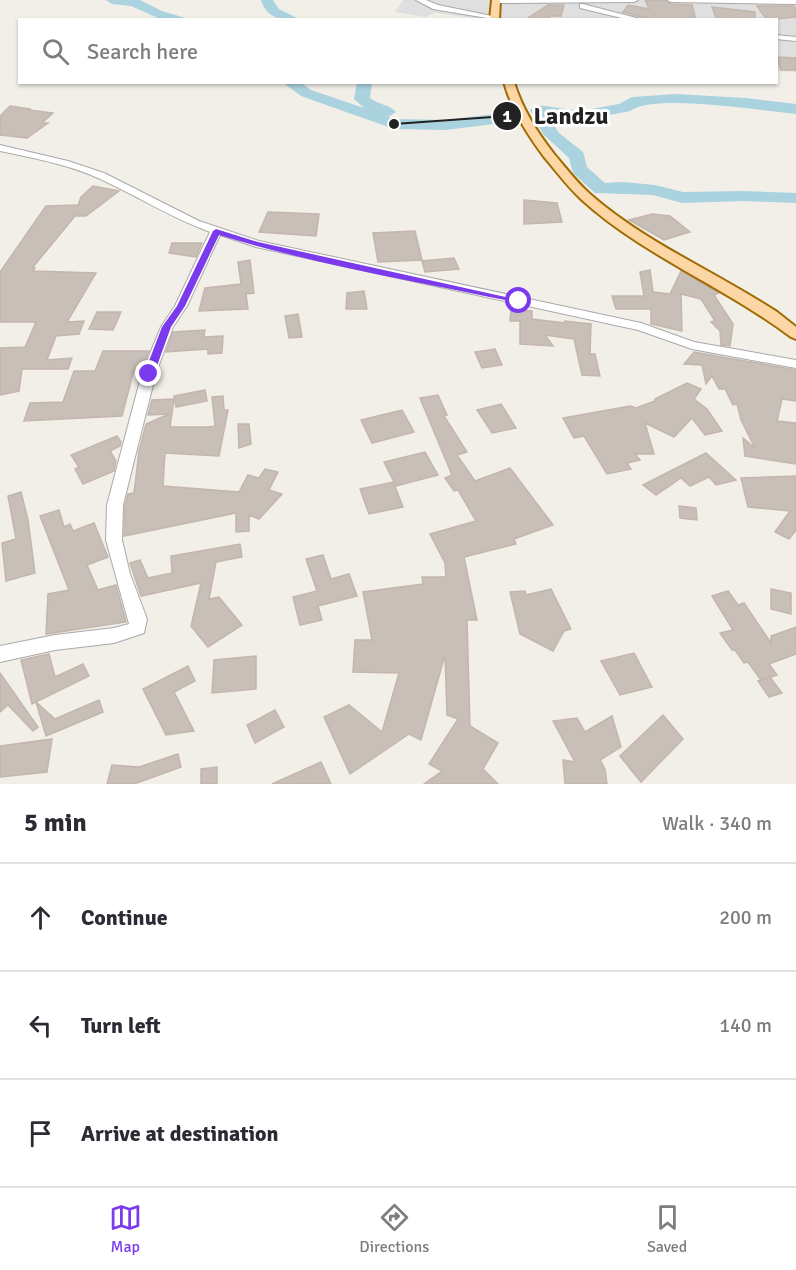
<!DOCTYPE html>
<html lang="en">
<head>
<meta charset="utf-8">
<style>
  :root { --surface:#fff; --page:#f2f2f3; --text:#2b2b33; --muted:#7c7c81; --line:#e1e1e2; --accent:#7c3aed }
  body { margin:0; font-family:Signika,sans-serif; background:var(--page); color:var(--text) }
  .stop { position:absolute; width:18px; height:18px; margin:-14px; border:4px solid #7c3aed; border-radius:50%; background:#fff }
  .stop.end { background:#7c3aed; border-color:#fff; box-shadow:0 2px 6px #0008 }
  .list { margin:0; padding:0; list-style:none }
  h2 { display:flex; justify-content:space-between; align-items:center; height:78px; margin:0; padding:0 24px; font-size:26px }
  h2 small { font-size:20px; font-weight:400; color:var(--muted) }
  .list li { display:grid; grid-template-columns:39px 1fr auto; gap:18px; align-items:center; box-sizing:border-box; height:108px; padding:0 24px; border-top:2px solid var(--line) }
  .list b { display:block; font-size:22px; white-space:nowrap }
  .list em { font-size:20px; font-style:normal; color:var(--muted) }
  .icon { flex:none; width:33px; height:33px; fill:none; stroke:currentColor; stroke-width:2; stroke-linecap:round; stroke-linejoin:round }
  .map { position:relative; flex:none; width:796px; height:784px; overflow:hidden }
  .search { position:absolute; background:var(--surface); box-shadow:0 2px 4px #0004; left:18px; right:18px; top:18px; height:66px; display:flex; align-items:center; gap:15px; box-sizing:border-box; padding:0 21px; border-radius:0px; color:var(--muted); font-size:22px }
  .sheet { height:402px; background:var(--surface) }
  nav { display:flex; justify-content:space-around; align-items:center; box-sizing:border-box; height:84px; border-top:2px solid var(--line); background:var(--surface); font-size:16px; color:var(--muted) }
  nav a { display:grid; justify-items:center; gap:3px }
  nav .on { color:var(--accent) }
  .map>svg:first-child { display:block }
  .residential { fill:#e0dfdf }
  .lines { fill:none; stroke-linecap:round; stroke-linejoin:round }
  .river { fill:#aad3df; fill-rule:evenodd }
  .building { fill:#c7bfb8; stroke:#c4b6ab; stroke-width:1.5 }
  .minor-casing { stroke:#a9a9a9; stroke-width:2 }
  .major-casing { stroke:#a06b00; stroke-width:4 }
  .minor { fill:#fff; fill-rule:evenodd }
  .major { fill:#fcd6a4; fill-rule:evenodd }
  .route { fill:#7c3aed }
  .leader { fill:none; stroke:#222; stroke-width:2 }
  .callout-dot { fill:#222; stroke:#fff; stroke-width:2 }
  .mark-label { font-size:18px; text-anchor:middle; font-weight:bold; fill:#fff }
  .callout-label { font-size:24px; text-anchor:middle; font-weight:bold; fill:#222; stroke:#fff; stroke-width:6; stroke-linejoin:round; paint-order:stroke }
</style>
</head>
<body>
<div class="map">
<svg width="796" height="784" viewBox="0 0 796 784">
  <rect width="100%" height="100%" fill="#f2efe9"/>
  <polygon class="residential" points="403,0 796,0 796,72 777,71 776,20 488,20 435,13 425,17 395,12"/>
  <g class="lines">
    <g class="river">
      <polygon points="106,0 140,0 162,11 192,20 158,18 131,6 112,4"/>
      <path d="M261,0H273L279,9L301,20C283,20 267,20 261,0Z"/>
      <path d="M282,82H300L311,90L364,108L354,99L357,82H372L370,98C377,104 391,105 396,112L388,117L396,119L446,120L502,113L522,117L524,120L516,125L502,123L446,130L394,129L301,96Z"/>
      <path d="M675,94L746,98L796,104V114C762,111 654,93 630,111L580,121L548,116L559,133L583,152L587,167L605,183L623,182L655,185L683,192L744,191L796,193V203L744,201L682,203L653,195L595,193L573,173L569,158L543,134L530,110L538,105L580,111L619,104L632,97Z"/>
    </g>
  </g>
  <g class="building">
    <polygon points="645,0 665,0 671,4 692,5 696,20 652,20 623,12 628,5 649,9"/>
    <polygon points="548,5 564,5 561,16 551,16 546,20 525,20"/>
    <polygon points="757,6 793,6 796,8 796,17 767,20"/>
    <polygon points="712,7 755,12 755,20 717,20"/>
    <polygon points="777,57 796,58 796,70 781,70"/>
    <polygon points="10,106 30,109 29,110 53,113 42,123 48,123 27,138 0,135 0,116"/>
    <polygon points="93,186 119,191 86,216 75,216 33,267 35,268 33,271 96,273 67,322 84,321 79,334 56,336 47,360 72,358 68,369 22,369 19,391 0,395 0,348 25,347 36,322 0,322 0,272 46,206 78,205 81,197"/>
    <polygon points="524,200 557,203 562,222 524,224"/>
    <polygon points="268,212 319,214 316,236 259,232"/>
    <polygon points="652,214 670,216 690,232 664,240 629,220"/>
    <polygon points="415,231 422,260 378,262 373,233"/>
    <polygon points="172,243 202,243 196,257 169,253"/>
    <polygon points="454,258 459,269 425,272 422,261"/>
    <polygon points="250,260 254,293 246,294 248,309 199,311 205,288 241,284 238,262"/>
    <polygon points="650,270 653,292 670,294 681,271 719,293 714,295 733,324 730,346 721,345 720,331 711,322 715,321 701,299 681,294 682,331 651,324 651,309 616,309 612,296 644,296 640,272"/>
    <polygon points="364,291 367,309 346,309 347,293"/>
    <polygon points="511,310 532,311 532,319 565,323 565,321 591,324 590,354 595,354 600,376 582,375 574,339 545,335 553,346 520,344 520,321 510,321"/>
    <polygon points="97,312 121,312 113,330 89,329"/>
    <polygon points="298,314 302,337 289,338 285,316"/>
    <polygon points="205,330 204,337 223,336 222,353 208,354 208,349 166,352 173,332"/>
    <polygon points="495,349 502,365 482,368 475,352"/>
    <polygon points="103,351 149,351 141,370 134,370 122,416 24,421 30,403 63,402 74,371 95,371"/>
    <polygon points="694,352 796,370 796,401 782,399 777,421 796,423 796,464 745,456 743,438 755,448 741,420 737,404 733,405 725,389 719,389 712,376 706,384 702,365 684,364"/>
    <polygon points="687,383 701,389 694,399 707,409 722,431 705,435 692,418 674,437 645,423 654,454 635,454 640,460 627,463 631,469 607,474 584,436 574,438 563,418 630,406 636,408 655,401 655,399"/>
    <polygon points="205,390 207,401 176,407 174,396"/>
    <polygon points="438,395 447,415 444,416 467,452 457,455 475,481 510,468 553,525 514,539 516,544 464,557 477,620 467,620 470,726 498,743 483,769 498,784 424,784 442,771 429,764 458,719 447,715 445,655 421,740 409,734 350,774 324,717 349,705 382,732 399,673 353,672 355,640 372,640 363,592 423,584 422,577 446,577 445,563 430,534 476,521 458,490 454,491 445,478 452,475 420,398"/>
    <polygon points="223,396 224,410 228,410 219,456 165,453 163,486 239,492 248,475 259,478 265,469 278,472 269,490 282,494 259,519 249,515 249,531 236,532 236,513 124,536 125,505 128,494 134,493 139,451 146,424 169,414 148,415 152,400 174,399 170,427 209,427 215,426 212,397"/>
    <polygon points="501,404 516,428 492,433 477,410"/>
    <polygon points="402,410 414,432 372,443 361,420"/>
    <polygon points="238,424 249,424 251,444 239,448"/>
    <polygon points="117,436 121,442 120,446 110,451 116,461 114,471 83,484 75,469 79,467 71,455"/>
    <polygon points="425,452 438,475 396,486 394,484 403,507 369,514 360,489 394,482 384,462"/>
    <polygon points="706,453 736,480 716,485 709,477 690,486 681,478 656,495 643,485"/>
    <polygon points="796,476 796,530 789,539 775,532 790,511 748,507 741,478"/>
    <polygon points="21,492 28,520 35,573 6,581 2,543 16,539 8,496"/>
    <polygon points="679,506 696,508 697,520 680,518"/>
    <polygon points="59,510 64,527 70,524 73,531 94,523 108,557 87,565 98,590 116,585 126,622 46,634 48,594 69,590 40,516"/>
    <polygon points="240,544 242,557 216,562 209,599 219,597 242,625 208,647 191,626 201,583 141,596 130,563 140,560 148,578 172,573 171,556"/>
    <polygon points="323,555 331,579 349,574 357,596 318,606 322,620 300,625 293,597 317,591 306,559"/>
    <polygon points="551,589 571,629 564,631 553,651 520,634 510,592 525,591 526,595"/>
    <polygon points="771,589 791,593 791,614 771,609"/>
    <polygon points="728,591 738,605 744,603 771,643 771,636 796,627 796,654 769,664 777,675 761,680 748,662 744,663 735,650 732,650 720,633 733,630 712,596"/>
    <polygon points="634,653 652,687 620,695 601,661"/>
    <polygon points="49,654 55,677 83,664 89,676 32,704 21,660"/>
    <polygon points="256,656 256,689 212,693 214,660"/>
    <polygon points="188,666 195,681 174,692 194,731 166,735 143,689"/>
    <polygon points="0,673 38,727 33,731 8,705 0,712"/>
    <polygon points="770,677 782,693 769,697 758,681"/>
    <polygon points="99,700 103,712 46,736 36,702 55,719"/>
    <polygon points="275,710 284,727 255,743 247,725"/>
    <polygon points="663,715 683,739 641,782 620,756"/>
    <polygon points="612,716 621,747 600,760 605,769 607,784 565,784 563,760 575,762 553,721 577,718 585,732"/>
    <polygon points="52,739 47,772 0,777 0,746"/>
    <polygon points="178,754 181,767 134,784 107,784 112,765 139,767"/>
    <polygon points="321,762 331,784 272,784"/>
    <polygon points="217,767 217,784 201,784 201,769"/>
  </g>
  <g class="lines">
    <g class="minor-casing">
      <g id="minor">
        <polygon points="416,0 426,0 438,5 497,17 493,19 433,9"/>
        <polygon points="493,0 638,0 634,2 496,3"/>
        <polygon points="667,0 796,0 796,4 671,2"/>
        <polygon points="580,4 583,4 644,20 630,20 580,8"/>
        <polygon points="776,35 796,37 796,41 776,39"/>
        <path d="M0,145L68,161L104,173L199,221L259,241L641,323L694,342L796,360V368L692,349L638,330L256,247L220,235L187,306L173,327L156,373L123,505L122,540L130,574L147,619L144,633L114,643L55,650L0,662V646L55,635L114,628L129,624L106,540L107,505L142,373L161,327L175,306L210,232C171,218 136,195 98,178C67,164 33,158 0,151Z"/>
      </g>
    </g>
    <g class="major-casing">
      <g id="major">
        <polygon points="492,0 500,0 499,20 490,20"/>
        <path d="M504,82H514C522,109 537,132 554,154C566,168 577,183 591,195C646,243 716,272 777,312L796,327V339L791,337C725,287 642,255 581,199C568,187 557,172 545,158C528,135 512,111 504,82Z"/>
      </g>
    </g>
    <use href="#minor" class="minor"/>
    <use href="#major" class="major"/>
  </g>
  <path class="route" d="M216,229L258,242L523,301L519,303C419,282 317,265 219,235L185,306L171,327L154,374L145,376L144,374L162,327L177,306L213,231Z"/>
  <path class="leader" d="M394 124L507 116"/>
  <g class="callout-dot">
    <circle cx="394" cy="124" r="6"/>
    <circle cx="507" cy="116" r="15"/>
  </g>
  <g class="mark-label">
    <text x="507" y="122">1</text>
  </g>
  <g class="callout-label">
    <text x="571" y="124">Landzu</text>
  </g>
</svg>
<div class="stop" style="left:519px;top:301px"></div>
<div class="stop end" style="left:149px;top:374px"></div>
<div class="search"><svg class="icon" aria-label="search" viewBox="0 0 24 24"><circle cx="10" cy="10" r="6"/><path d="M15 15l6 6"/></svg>Search here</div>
</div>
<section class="sheet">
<h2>5 min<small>Walk · 340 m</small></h2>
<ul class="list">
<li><svg class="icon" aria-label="ahead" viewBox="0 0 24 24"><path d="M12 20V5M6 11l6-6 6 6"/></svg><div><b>Continue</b></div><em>200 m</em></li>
<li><svg class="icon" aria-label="left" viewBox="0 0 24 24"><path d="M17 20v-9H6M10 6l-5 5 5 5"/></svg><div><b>Turn left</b></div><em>140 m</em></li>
<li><svg class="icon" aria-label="arrive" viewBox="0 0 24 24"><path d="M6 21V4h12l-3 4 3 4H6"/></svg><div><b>Arrive at destination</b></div></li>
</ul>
</section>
<nav>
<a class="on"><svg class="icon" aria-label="map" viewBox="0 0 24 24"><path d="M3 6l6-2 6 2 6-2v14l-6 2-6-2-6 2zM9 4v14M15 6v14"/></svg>Map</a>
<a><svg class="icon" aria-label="directions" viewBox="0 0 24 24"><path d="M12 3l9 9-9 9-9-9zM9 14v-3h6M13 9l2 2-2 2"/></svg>Directions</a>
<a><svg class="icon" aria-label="saved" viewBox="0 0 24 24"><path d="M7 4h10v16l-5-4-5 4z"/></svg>Saved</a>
</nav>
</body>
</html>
